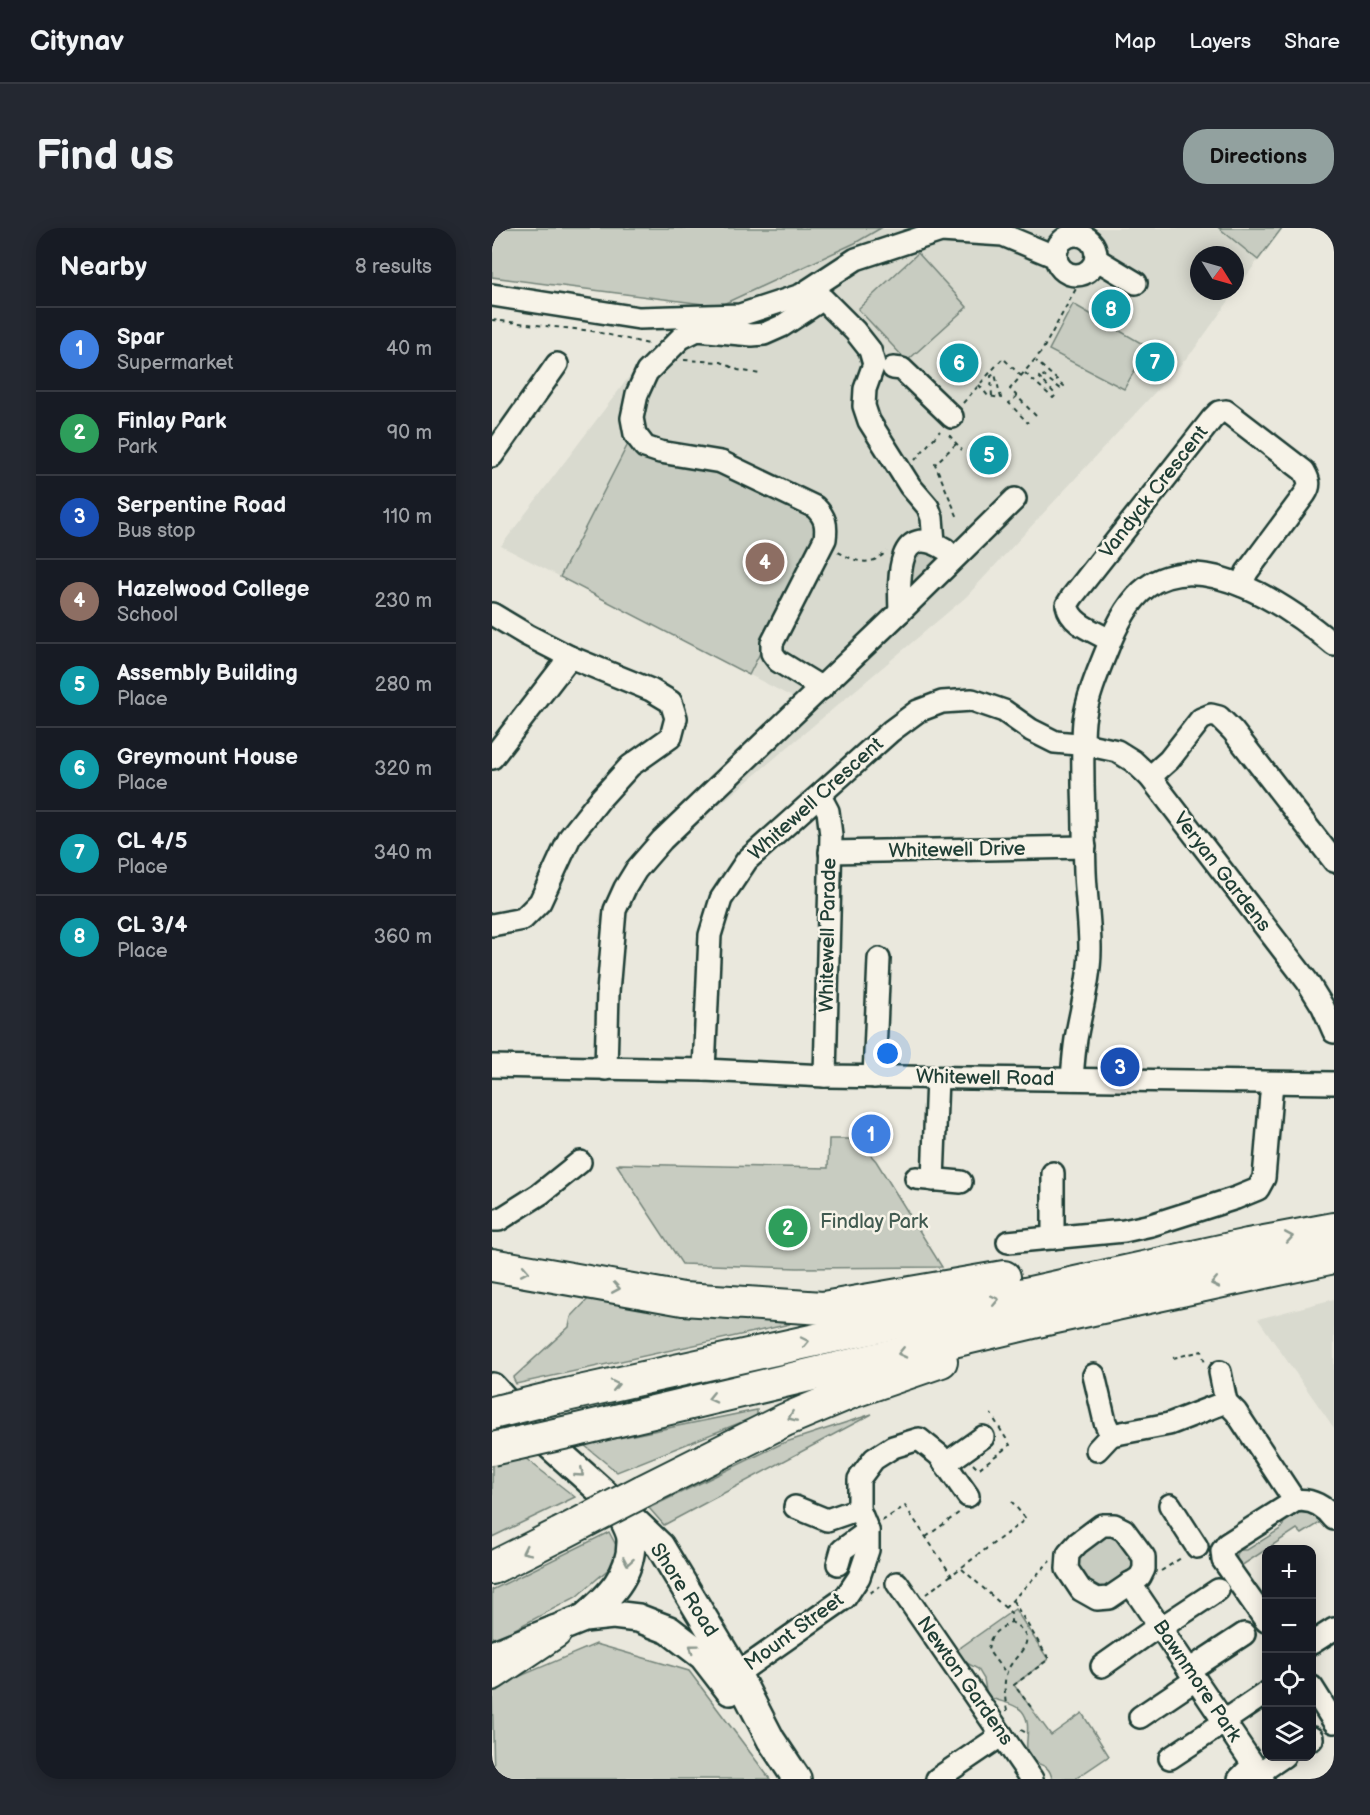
<!DOCTYPE html>
<html lang="en">
<head>
<meta charset="utf-8">
<style>
  :root { --surface:#171b24; --page:#242831; --text:#f1f3f6; --muted:#9ea1a6; --line:#363941; --accent:#92a19f }
  body { margin:0; font-family:"Balsamiq Sans",sans-serif; background:var(--page); color:var(--text) }
  .controls { position:absolute; right:18px; bottom:18px; display:grid; overflow:hidden; border-radius:12px; box-shadow:0 3px 15px #0003 }
  .controls button { width:54px; height:54px; display:grid; place-items:center; padding:0; border:0; border-bottom:2px solid var(--line); background:var(--surface); color:var(--text); font:30px sans-serif }
  .compass { position:absolute; left:698px; top:18px; width:54px; height:54px; border-radius:50%; background:var(--surface); box-shadow:0 3px 15px #0003; rotate:127deg }
  .you { position:absolute; left:396px; top:826px; width:21px; height:21px; margin:-15px; border:4px solid #fff; border-radius:50%; background:#1a73e8; box-shadow:0 0 0 9px #1a73e833 }
  .badge { display:grid; place-items:center; width:39px; height:39px; border-radius:50%; background:var(--accent); color:#fff; font-size:20px; font-weight:700 }
  .pin { position:absolute; translate:-50% -50%; border:3px solid #fff; box-shadow:0 2px 6px #0006 }
  .list { margin:0; padding:0; list-style:none }
  h2 { display:flex; justify-content:space-between; align-items:center; height:78px; margin:0; padding:0 24px; font-size:26px }
  h2 small { font-size:20px; font-weight:400; color:var(--muted) }
  .list li { display:grid; grid-template-columns:39px 1fr auto; gap:18px; align-items:center; box-sizing:border-box; height:84px; padding:0 24px; border-top:2px solid var(--line) }
  .list b { display:block; font-size:22px; white-space:nowrap }
  .list p { margin:0; font-size:20px; white-space:nowrap; color:var(--muted) }
  .list em { font-size:20px; font-style:normal; color:var(--muted) }
  .icon { flex:none; width:33px; height:33px; fill:none; stroke:currentColor; stroke-width:2; stroke-linecap:round; stroke-linejoin:round }
  .map { position:relative; flex:none; width:842px; height:1551px; overflow:hidden; border-radius:24px }
  header { display:flex; align-items:center; gap:36px; box-sizing:border-box; height:84px; padding:0 30px; background:var(--surface); border-bottom:2px solid var(--line) }
  header strong { font-size:28px }
  nav { display:flex; gap:33px; margin-inline-start:auto; font-size:21px }
  .intro { display:flex; align-items:center; justify-content:space-between; box-sizing:border-box; height:144px; padding:0 36px }
  h1 { margin:0; font-size:42px }
  .button { padding:15px 27px; border-radius:24px; background:var(--accent); color:#111; font-size:21px; font-weight:700 }
  main { display:flex; gap:36px; padding:0 36px }
  aside { flex:1; background:var(--surface); border-radius:24px; box-shadow:0 3px 15px #0003 }
  .map>svg:first-child { display:block }
  .built { fill:#d9dacf; fill-rule:evenodd }
  .green { fill:#c8ccc1; stroke:#74847a; stroke-width:1.5 }
  .lines { fill:none; stroke-linecap:round; stroke-linejoin:round }
  .minor-casing { stroke:#1f3d34; stroke-width:26 }
  .major-casing { stroke:#1f3d34; stroke-width:32 }
  .highway-casing { stroke:#1f3d34; stroke-width:36 }
  .path { stroke:#1f3d34; stroke-width:2; stroke-dasharray:4.5 4.5; stroke-linecap:butt }
  .minor { stroke:#f7f3e8; stroke-width:21 }
  .major { stroke:#f7f3e8; stroke-width:27 }
  .highway { stroke:#f7f3e8; stroke-width:32 }
  .highway-bridge-casing { stroke:#1f3d34; stroke-width:36; stroke-linecap:butt }
  .highway-bridge { stroke:#f7f3e8; stroke-width:32 }
  .oneway { stroke:#8b988e }
  .labels { text-anchor:middle; dominant-baseline:central; stroke-width:5; stroke-linejoin:round; paint-order:stroke }
  .street-label { font-size:20px; fill:#1f3d34; stroke:#f7f3e8 }
  .park-label { font-size:20px; fill:#415a50; stroke:#f7f3e8 }
</style>
</head>
<body>
<header>
<strong>Citynav</strong>
<nav><a>Map</a><a>Layers</a><a>Share</a></nav>
</header>
<div class="intro"><h1>Find us</h1><a class="button">Directions</a></div>
<main>
<aside>
<h2>Nearby<small>8 results</small></h2>
<ul class="list">
<li><span class="badge" style="background:#3f7fe0">1</span><div><b>Spar</b><p>Supermarket</p></div><em>40 m</em></li>
<li><span class="badge" style="background:#2e9e5b">2</span><div><b>Finlay Park</b><p>Park</p></div><em>90 m</em></li>
<li><span class="badge" style="background:#1a4fb4">3</span><div><b>Serpentine Road</b><p>Bus stop</p></div><em>110 m</em></li>
<li><span class="badge" style="background:#8d6e63">4</span><div><b>Hazelwood College</b><p>School</p></div><em>230 m</em></li>
<li><span class="badge" style="background:#0f9aa8">5</span><div><b>Assembly Building</b><p>Place</p></div><em>280 m</em></li>
<li><span class="badge" style="background:#0f9aa8">6</span><div><b>Greymount House</b><p>Place</p></div><em>320 m</em></li>
<li><span class="badge" style="background:#0f9aa8">7</span><div><b>CL 4/5</b><p>Place</p></div><em>340 m</em></li>
<li><span class="badge" style="background:#0f9aa8">8</span><div><b>CL 3/4</b><p>Place</p></div><em>360 m</em></li>
</ul>
</aside>
<div class="map">
<svg width="842" height="1551" viewBox="0 0 842 1551">
  <rect width="100%" height="100%" fill="#eae8dd"/>
  <filter id="ink" filterUnits="userSpaceOnUse"><feTurbulence type="fractalNoise" baseFrequency=".0167" numOctaves="2"/><feDisplacementMap in="SourceGraphic" scale="12" xChannelSelector="R" yChannelSelector="G"/><feConvolveMatrix kernelMatrix="1 2 1 2 8 2 1 2 1" color-interpolation-filters="sRGB"/></filter>
  <g filter="url(#ink)">
    <g class="built">
      <path d="M389,0H727L766,32L701,123L474,369L157,636L137,666L128,695L106,694L119,658L140,626L300,469L9,318L146,137L205,76L227,78L363,15ZM707,27H743V63H707Z"/>
      <polygon points="842,1071 842,1200 766,1091"/>
    </g>
    <g class="green">
      <polygon points="0,0 389,0 363,15 227,78 0,49"/>
      <polygon points="727,0 790,0 766,32"/>
      <polygon points="426,25 475,79 415,133 366,81"/>
      <polygon points="581,76 656,119 632,161 557,122"/>
      <polygon points="137,214 228,237 318,280 327,300 319,323 257,447 68,349"/>
      <path d="M430,323L437,324L443,328L445,337L420,363C419,347 416,332 430,323Z"/>
      <polygon points="337,911 364,911 384,933 450,1039 305,1040 190,1036 125,937 129,937 128,936 336,940"/>
      <polygon points="98,1069 298,1096 24,1156 21,1150 77,1099 79,1089"/>
      <polygon points="265,1182 265,1188 125,1244 92,1217"/>
      <polygon points="380,1186 172,1297 157,1280 291,1215"/>
      <polygon points="33,1230 83,1269 0,1309 0,1237"/>
      <path d="M809,1283L821,1286L831,1293L810,1306L805,1301L749,1338C744,1334 743,1327 748,1322H755L790,1300L792,1294Z"/>
      <polygon points="117,1304 125,1319 120,1338 84,1369 0,1413 0,1362"/>
      <polygon points="609,1304 623,1304 644,1332 644,1341 610,1365 600,1364 583,1339 583,1329"/>
      <path d="M523,1381L556,1431L522,1457L559,1507L590,1485L617,1528L583,1551H560C557,1533 544,1539 537,1529C530,1518 542,1497 530,1483C522,1474 505,1474 495,1468L492,1451L486,1441L473,1434L465,1422Z"/>
      <polygon points="104,1416 197,1443 278,1551 2,1551 0,1460"/>
    </g>
    <g class="lines">
      <g class="minor-casing">
        <g id="minor">
          <circle cx="584" cy="27" r="20"/>
          <polyline points="604,31 644,55"/>
          <polyline points="0,67 147,90 248,87 309,67 364,31 449,3 511,7 564,29"/>
          <polyline points="401,140 410,141 460,189"/>
          <polyline points="0,228 65,136"/>
          <path d="M408,384C407,354 403,291 453,321"/>
          <polyline points="0,386 35,407 78,429 159,462 179,474 184,490 179,509 138,538 109,570 78,609 48,674 31,691 0,697"/>
          <path d="M618,412C602,403 579,397 575,377L580,369L720,191L727,184L734,183L812,243C817,252 819,257 813,266L755,344L749,357"/>
          <path d="M330,460L286,433L280,425V415L333,311C335,296 333,289 323,279L229,234L168,224L153,219L143,206L140,190L145,166L155,144L189,110L205,102L260,107L272,106L290,98L331,71L363,103L378,122L382,136L373,161L372,178L377,193L418,258L436,279L440,290L442,314"/>
          <polyline points="0,530 78,429"/>
          <polyline points="658,549 677,532 709,491 719,487 727,489 741,503 842,633"/>
          <polyline points="328,568 336,583 339,607 333,848"/>
          <polyline points="338,624 593,619"/>
          <polyline points="0,838 212,842 333,848 842,855"/>
          <polyline points="114,841 116,764 123,682 133,660 144,642 170,612 408,384 523,271"/>
          <polyline points="212,842 218,707 229,671 255,632 399,503 426,483 450,474 480,472 512,483 539,502 563,514 597,517 625,523 641,533 658,549 815,753 831,779 842,804"/>
          <polyline points="382,849 387,731"/>
          <path d="M580,851C581,838 582,824 584,811C589,781 598,751 598,721C598,695 594,669 593,644C592,615 592,586 591,557C591,536 590,515 592,493C595,470 605,446 614,424C622,403 636,373 655,359C711,319 799,380 842,417"/>
          <polyline points="424,950 469,954"/>
          <polyline points="441,952 445,850"/>
          <polyline points="0,992 7,992 48,966 88,934"/>
          <polyline points="561,1010 561,945"/>
          <polyline points="516,1014 632,1003 659,997 744,970 766,961 772,950 780,855"/>
          <polyline points="728,1144 734,1174"/>
          <polyline points="602,1147 613,1194 619,1207 677,1196 734,1174 744,1184 803,1273"/>
          <polyline points="605,1222 619,1207"/>
          <polyline points="453,1236 491,1209"/>
          <polyline points="678,1277 705,1319"/>
          <polyline points="303,1279 335,1292 367,1281"/>
          <polygon points="610,1297 622,1297 632,1302 652,1329 652,1341 648,1349 617,1370 605,1371 589,1362 575,1341 576,1326 586,1315"/>
          <polyline points="346,1336 350,1322 376,1303"/>
          <polyline points="405,1355 540,1551"/>
          <polyline points="638,1355 771,1551"/>
          <path d="M774,1393L731,1332L730,1323L735,1316L803,1273C819,1270 833,1279 842,1291"/>
          <polyline points="676,1395 726,1362"/>
          <polyline points="820,1415 842,1401"/>
          <polyline points="610,1438 661,1402"/>
          <polyline points="697,1442 752,1406"/>
          <polyline points="232,1455 353,1370 367,1349 376,1322 376,1303 367,1281 367,1251 382,1231 401,1219 427,1211 447,1227 476,1268"/>
          <polyline points="820,1459 842,1494"/>
          <polyline points="740,1488 774,1465"/>
          <polyline points="648,1489 703,1452"/>
          <polyline points="820,1511 820,1510"/>
          <polyline points="678,1530 725,1499"/>
          <polyline points="767,1545 792,1528"/>
          <polyline points="445,1551 510,1507"/>
          <polyline points="747,1551 761,1537"/>
        </g>
      </g>
      <g class="major-casing">
        <g id="major">
          <polyline points="0,1159 29,1191 126,1278 168,1318 245,1446 279,1512 305,1551"/>
          <path d="M92,1390C117,1369 140,1347 139,1312C139,1303 131,1291 127,1282"/>
          <polyline points="0,1427 92,1390 121,1387 146,1390 177,1402 211,1428 238,1463"/>
        </g>
      </g>
      <g class="highway-casing">
        <g id="highway">
          <polyline points="0,1037 191,1071 331,1080 512,1049"/>
          <polyline points="65,1169 756,1017 842,1001"/>
          <polyline points="85,1202 550,1092 842,1029"/>
          <polyline points="151,1263 293,1192 362,1163 449,1133"/>
          <polyline points="0,1340 68,1306"/>
          <polyline points="0,1446 63,1404"/>
        </g>
      </g>
      <g class="path">
        <polyline points="0,92 100,103 157,116"/>
        <polyline points="192,132 229,134 246,142 268,146"/>
        <polyline points="533,145 561,170 564,167 547,149 549,146 569,161 572,158 544,133"/>
        <polyline points="487,157 496,168 509,170 503,146 499,148 500,169"/>
        <polyline points="525,168 517,175 536,195"/>
        <polyline points="471,175 511,130 530,149"/>
        <polyline points="544,188 518,161 550,123 592,46"/>
        <polyline points="457,207 470,222"/>
        <polyline points="464,216 443,236 466,290"/>
        <polyline points="423,232 448,203"/>
        <path d="M346,324C365,334 378,340 395,323"/>
        <polyline points="681,1130 710,1123 713,1136"/>
        <polyline points="481,1236 486,1241 518,1217 499,1186"/>
        <polyline points="390,1293 413,1278 460,1348"/>
        <polyline points="434,1309 468,1284"/>
        <path d="M470,1341L519,1385V1394C505,1403 498,1405 496,1422L514,1446"/>
        <polyline points="669,1343 689,1330"/>
        <polyline points="378,1365 388,1358"/>
        <polyline points="434,1366 534,1291 520,1274"/>
        <polyline points="521,1373 557,1431 522,1457 539,1479"/>
        <polyline points="513,1380 558,1333"/>
        <path d="M515,1483C513,1471 511,1455 515,1444C521,1426 553,1413 519,1394"/>
        <polyline points="529,1502 536,1506"/>
      </g>
      <use href="#minor" class="minor"/>
      <use href="#major" class="major"/>
      <use href="#highway" class="highway"/>
      <g class="highway-bridge-casing">
        <g id="highway-bridge">
          <polyline points="0,1185 65,1169"/>
          <polyline points="0,1221 85,1202"/>
          <polyline points="68,1306 151,1263"/>
        </g>
      </g>
      <use href="#highway-bridge" class="highway-bridge"/>
    </g>
    <defs><path id="oneway-chevron" d="M-2-3.5L2.5 0L-2 3.5" fill="none" stroke-width="1.6" stroke-linecap="round" stroke-linejoin="round" transform="scale(1.5)"/></defs>
    <g class="oneway">
      <use href="#oneway-chevron" transform="translate(797 1009) rotate(-10)"/>
      <use href="#oneway-chevron" transform="translate(33 1043) rotate(11)"/>
      <use href="#oneway-chevron" transform="translate(723 1055) rotate(168)"/>
      <use href="#oneway-chevron" transform="translate(124 1060) rotate(10)"/>
      <use href="#oneway-chevron" transform="translate(503 1072) rotate(-12)"/>
      <use href="#oneway-chevron" transform="translate(313 1114) rotate(-12)"/>
      <use href="#oneway-chevron" transform="translate(410 1125) rotate(167)"/>
      <use href="#oneway-chevron" transform="translate(123 1157) rotate(-12)"/>
      <use href="#oneway-chevron" transform="translate(220 1170) rotate(167)"/>
      <use href="#oneway-chevron" transform="translate(300 1189) rotate(157)"/>
      <use href="#oneway-chevron" transform="translate(88 1245) rotate(41)"/>
      <use href="#oneway-chevron" transform="translate(34 1323) rotate(154)"/>
      <use href="#oneway-chevron" transform="translate(136 1333) rotate(100)"/>
      <use href="#oneway-chevron" transform="translate(201 1420) rotate(-143)"/>
    </g>
  </g>
  <g class="labels">
    <g class="street-label">
      <text transform="translate(662 264) rotate(-52)">Vandyck Crescent</text>
      <text transform="translate(324 571) rotate(-42)">Whitewell Crescent</text>
      <text transform="translate(465 622) rotate(-1)">Whitewell Drive</text>
      <text transform="translate(730 644) rotate(52)">Veryan Gardens</text>
      <text transform="translate(336 707) rotate(-89)">Whitewell Parade</text>
      <text transform="translate(493 850) rotate(1)">Whitewell Road</text>
      <text transform="translate(192 1362) rotate(57)">Shore Road</text>
      <text transform="translate(302 1404) rotate(-36)">Mount Street</text>
      <text transform="translate(473 1453) rotate(55)">Newton Gardens</text>
      <text transform="translate(705 1453) rotate(56)">Bawnmore Park</text>
    </g>
    <g class="park-label">
      <text x="382" y="994">Findlay Park</text>
    </g>
  </g>
</svg>
<div class="controls">
<button>+</button>
<button>−</button>
<button><svg class="icon" aria-label="locate" viewBox="0 0 24 24"><circle cx="12" cy="12" r="6"/><path d="M12 2v4M12 18v4M2 12h4M18 12h4"/></svg></button>
<button><svg class="icon" aria-label="layers" viewBox="0 0 24 24"><path d="M12 4l9 5-9 5-9-5zM3 14l9 5 9-5"/></svg></button>
</div>
<svg class="compass" viewBox="-18 -18 36 36"><path d="M0-13l5 13h-10z" fill="#e53935"/><path d="M0 13l5-13h-10z" fill="#9ea1a6"/></svg>
<div class="you"></div>
<div class="pin badge" style="left:379px;top:906px;background:#3f7fe0">1</div>
<div class="pin badge" style="left:296px;top:1000px;background:#2e9e5b">2</div>
<div class="pin badge" style="left:628px;top:839px;background:#1a4fb4">3</div>
<div class="pin badge" style="left:273px;top:334px;background:#8d6e63">4</div>
<div class="pin badge" style="left:497px;top:227px;background:#0f9aa8">5</div>
<div class="pin badge" style="left:467px;top:135px;background:#0f9aa8">6</div>
<div class="pin badge" style="left:663px;top:134px;background:#0f9aa8">7</div>
<div class="pin badge" style="left:619px;top:81px;background:#0f9aa8">8</div>
</div>
</main>
</body>
</html>
